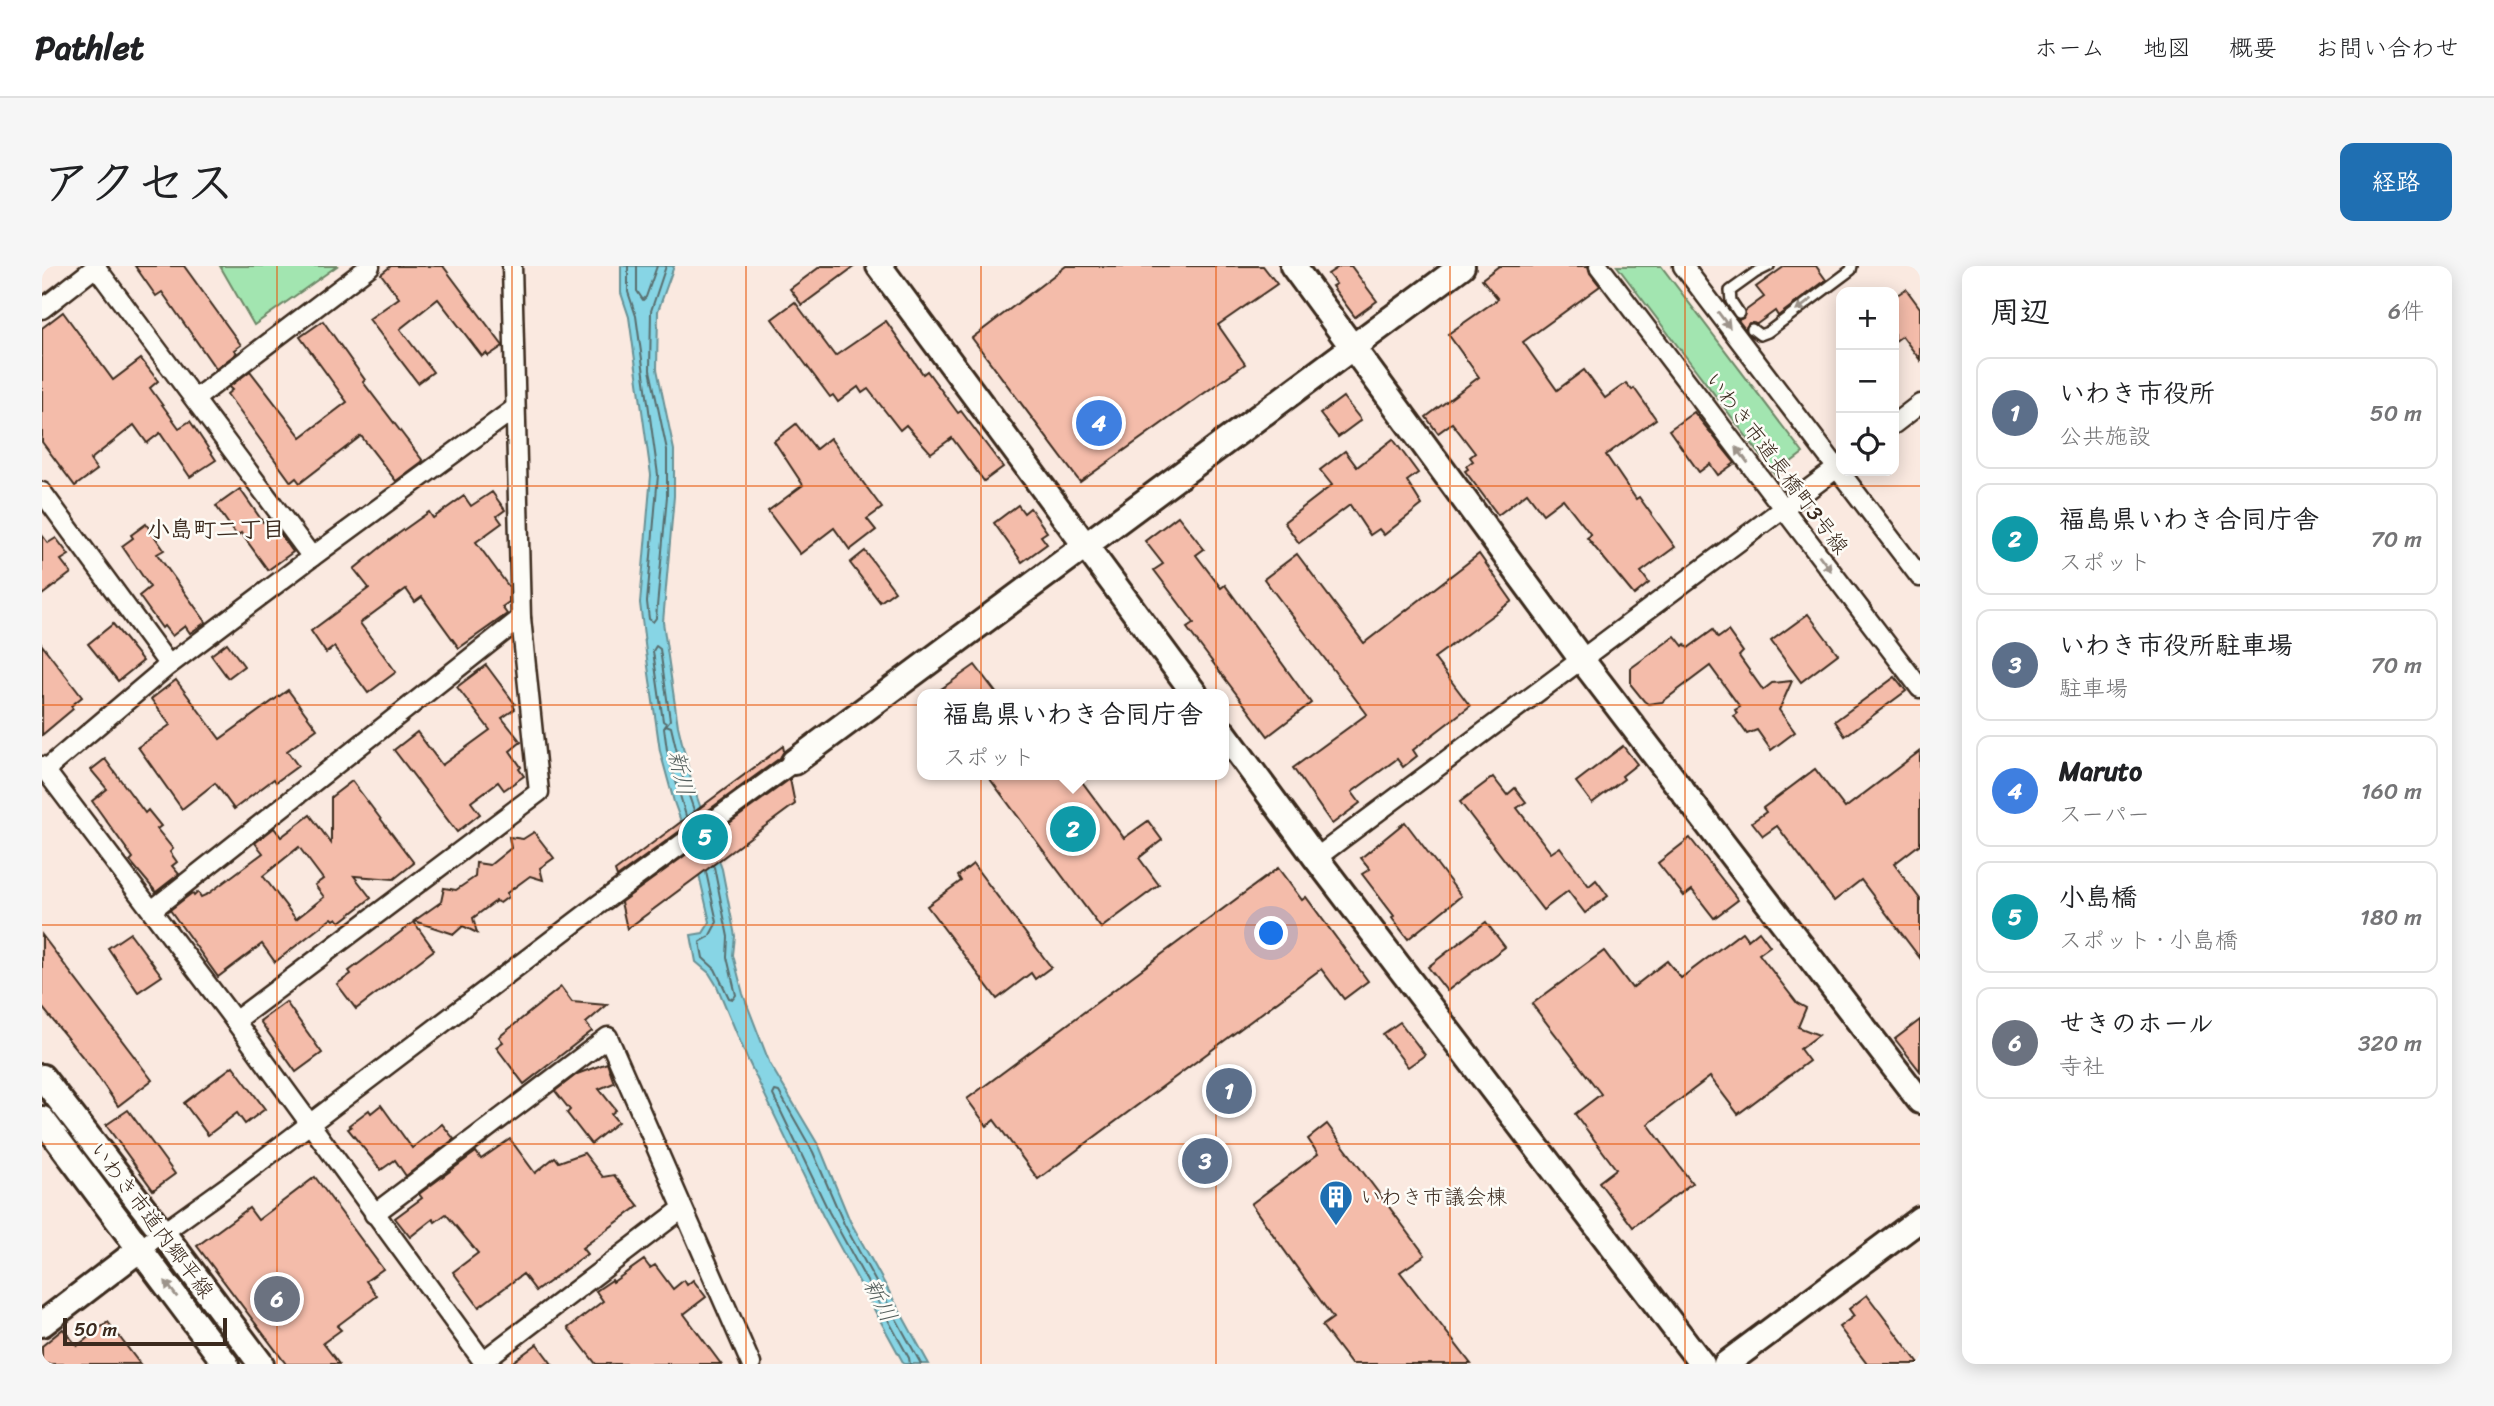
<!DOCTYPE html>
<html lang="ja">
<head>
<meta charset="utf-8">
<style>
  :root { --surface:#fff; --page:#f6f6f6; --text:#202124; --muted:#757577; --line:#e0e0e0; --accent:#1f6fb2 }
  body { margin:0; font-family:Sriracha,"Klee One",sans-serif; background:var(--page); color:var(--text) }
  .controls { position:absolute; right:21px; top:21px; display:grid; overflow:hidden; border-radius:14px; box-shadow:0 4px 18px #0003 }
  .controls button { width:63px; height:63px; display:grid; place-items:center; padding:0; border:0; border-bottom:2px solid var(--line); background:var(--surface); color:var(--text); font:35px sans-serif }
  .scale { position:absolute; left:21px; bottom:18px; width:164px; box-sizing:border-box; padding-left:7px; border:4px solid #3b2a1e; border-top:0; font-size:19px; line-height:24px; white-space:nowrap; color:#3b2a1e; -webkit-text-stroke:5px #fdfcf7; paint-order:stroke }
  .you { position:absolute; left:1230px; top:668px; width:24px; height:24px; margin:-18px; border:5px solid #fff; border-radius:50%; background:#1a73e8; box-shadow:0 0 0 10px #1a73e833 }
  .badge { display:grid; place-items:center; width:46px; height:46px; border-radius:50%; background:var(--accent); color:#fff; font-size:23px; font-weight:700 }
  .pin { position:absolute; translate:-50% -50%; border:4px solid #fff; box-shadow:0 2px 7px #0006 }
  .popup { position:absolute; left:875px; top:423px; width:312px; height:91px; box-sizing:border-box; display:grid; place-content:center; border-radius:14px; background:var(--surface); filter:drop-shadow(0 2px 5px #0005); font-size:23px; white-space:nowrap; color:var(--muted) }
  .popup b { font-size:26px; color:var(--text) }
  .popup::after { content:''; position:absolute; left:50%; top:100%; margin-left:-14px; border:14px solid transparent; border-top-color:var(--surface) }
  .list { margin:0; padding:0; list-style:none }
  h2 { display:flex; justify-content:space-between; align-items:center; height:91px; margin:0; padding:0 28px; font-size:30px }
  h2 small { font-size:23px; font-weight:400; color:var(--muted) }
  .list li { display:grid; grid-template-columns:46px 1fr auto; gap:21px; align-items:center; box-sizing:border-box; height:112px; margin:0 14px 14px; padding:0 14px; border:2px solid var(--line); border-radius:14px }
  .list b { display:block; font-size:26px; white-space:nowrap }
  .list p { margin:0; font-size:23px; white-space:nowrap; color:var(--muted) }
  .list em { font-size:23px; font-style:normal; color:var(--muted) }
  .icon { flex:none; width:38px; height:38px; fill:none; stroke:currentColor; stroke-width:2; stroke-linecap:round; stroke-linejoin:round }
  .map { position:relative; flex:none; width:1878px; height:1098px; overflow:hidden; border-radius:14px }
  header { display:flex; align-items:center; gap:42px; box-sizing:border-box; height:98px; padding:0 35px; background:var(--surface); border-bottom:2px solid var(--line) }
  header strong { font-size:33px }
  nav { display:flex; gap:38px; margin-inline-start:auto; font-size:24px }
  .intro { display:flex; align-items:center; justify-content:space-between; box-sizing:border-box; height:168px; padding:0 42px }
  h1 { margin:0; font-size:49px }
  .button { padding:18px 32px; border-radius:14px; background:var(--accent); color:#fff; font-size:24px; font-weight:700 }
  main { display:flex; gap:42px; padding:0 42px }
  aside { flex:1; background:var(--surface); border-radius:14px; box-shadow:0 4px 18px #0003 }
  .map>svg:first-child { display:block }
  .green { fill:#a2e5b0; stroke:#6e8867; stroke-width:2 }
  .water { fill:#87d5e5; stroke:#699195; stroke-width:2 }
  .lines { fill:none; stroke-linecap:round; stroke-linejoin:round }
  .shore { stroke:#596e6e; stroke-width:2 }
  .building { fill:#f4bcaa; stroke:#3b2a1e; stroke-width:2; fill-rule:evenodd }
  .lane-casing { stroke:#3b2a1e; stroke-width:14 }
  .street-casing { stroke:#3b2a1e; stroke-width:23 }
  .secondary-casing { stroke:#3b2a1e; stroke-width:30 }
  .lane { stroke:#fdfcf7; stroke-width:9 }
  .street { stroke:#fdfcf7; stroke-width:18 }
  .secondary { stroke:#fdfcf7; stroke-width:24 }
  .oneway { fill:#9c938a }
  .grid { fill:none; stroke:#e8590c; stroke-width:2; stroke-opacity:0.55 }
  .labels { text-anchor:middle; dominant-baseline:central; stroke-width:5; stroke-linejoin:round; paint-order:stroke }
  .street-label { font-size:21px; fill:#3b2a1e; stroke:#fdfcf7 }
  .poi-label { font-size:21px; fill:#3b2a1e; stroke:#fdfcf7; text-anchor:start }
  .neighbourhood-label { font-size:23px; font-weight:bold; fill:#3b2a1e; stroke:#fdfcf7 }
  .water-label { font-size:23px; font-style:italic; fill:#525d5a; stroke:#fdfcf7 }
</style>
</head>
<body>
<header>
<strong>Pathlet</strong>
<nav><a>ホーム</a><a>地図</a><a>概要</a><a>お問い合わせ</a></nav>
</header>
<div class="intro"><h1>アクセス</h1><a class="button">経路</a></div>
<main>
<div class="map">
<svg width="1878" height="1098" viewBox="0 0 1878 1098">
  <rect width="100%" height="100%" fill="#fae9e0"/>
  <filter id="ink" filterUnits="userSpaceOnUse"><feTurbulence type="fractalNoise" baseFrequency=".0143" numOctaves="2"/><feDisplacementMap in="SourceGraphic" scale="14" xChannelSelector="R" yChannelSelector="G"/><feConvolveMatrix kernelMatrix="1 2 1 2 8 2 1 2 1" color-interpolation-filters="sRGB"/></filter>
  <g filter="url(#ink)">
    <g class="green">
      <polygon points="178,0 295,0 212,59"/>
      <polygon points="1575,0 1619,0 1761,187 1733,208"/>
    </g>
    <polygon class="water" points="579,0 632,0 616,45 615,103 632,184 632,230 621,356 636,460 649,514 680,603 693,670 691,689 701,728 728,798 778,882 808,955 887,1098 862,1098 781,950 705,792 675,720 667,707 654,696 649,669 661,667 668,656 655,600 632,536 618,485 604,386 598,337 609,209 587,51 579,27"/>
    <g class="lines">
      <g class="shore">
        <polyline points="586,0 586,26 594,50 616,209 605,336 607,353 611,356 614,352 625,230 625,184 608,104 609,45 624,0"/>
        <polyline points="595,0 595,25 601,34 604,31 615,0"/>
        <polygon points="614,380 618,383 628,454 625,458 621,455 611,385"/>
        <polyline points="644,550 625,484 622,462 624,459 629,461 642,516 652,544"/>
        <polyline points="664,606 675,656 667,671 658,676 661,692 673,703 687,732 691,733 694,729 685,691 686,671 672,601"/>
        <polyline points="868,1098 867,1092 787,946 731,829 733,825 737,826 771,886 802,958 879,1098"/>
      </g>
    </g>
    <g class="building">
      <polygon points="93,0 142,0 199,79 192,84 195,87 174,103 120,26 114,30"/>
      <polygon points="349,0 401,0 461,80 446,90 444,87 440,90 396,33 358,63 391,106 376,117 327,53 357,32 339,8"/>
      <polygon points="779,0 813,0 760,39 748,23"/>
      <polygon points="1024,0 1221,0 1235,18 1176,59 1203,98 1038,216 930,72"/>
      <polygon points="1298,0 1309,0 1335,35 1313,51 1290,20 1294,18 1286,8"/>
      <polygon points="1457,0 1546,0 1548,7 1558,20 1481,76 1515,124 1542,104 1563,132 1584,117 1590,124 1592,122 1614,153 1564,189 1594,233 1597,231 1633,281 1599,306 1607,317 1592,329 1545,272 1549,269 1521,233 1501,248 1485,227 1456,249 1423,205 1426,203 1424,200 1431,195 1428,191 1433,187 1410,157 1396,167 1384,151 1437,111 1406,68 1456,33 1440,13"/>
      <polygon points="1743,0 1774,0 1784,14 1736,50 1733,45 1715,58 1707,57 1703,63 1696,54 1701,52 1703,45 1722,31 1714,21"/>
      <polygon points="1864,23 1878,42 1878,94 1860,70 1852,76 1852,31"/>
      <polygon points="753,36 793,90 844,55 881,108 885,105 916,147 919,145 961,201 942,215 910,172 889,187 864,159 858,164 826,123 820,127 816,121 796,136 791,129 788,131 730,53"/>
      <polygon points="21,46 71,114 99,93 116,115 108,122 137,162 148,155 174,194 148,211 118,167 105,177 92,159 48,194 55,204 33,220 0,176 0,62"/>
      <polygon points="281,55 323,114 321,116 381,195 354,215 319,170 258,217 254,212 249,216 185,128 190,124 187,121 208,105 259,171 305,136 258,71"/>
      <polygon points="1301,131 1319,154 1296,171 1278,148"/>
      <polygon points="1652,146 1693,197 1676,209 1668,198 1657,206 1627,164"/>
      <polygon points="754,158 774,183 788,172 840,242 825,253 834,264 808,284 792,262 758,288 726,245 761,219 732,175"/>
      <polygon points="1351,173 1376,207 1365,215 1380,239 1342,269 1337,263 1328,269 1308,239 1257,277 1242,256 1290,219 1278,204 1303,185 1315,201"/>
      <polygon points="198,223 221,256 227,252 251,286 226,304 199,267 195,270 174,240"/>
      <polygon points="450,226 463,244 455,250 460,257 434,276 467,321 467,336 460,341 465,348 417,382 380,331 373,336 364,323 318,357 354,406 326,427 292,381 284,387 269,365 327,322 312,303 349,273 387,246 391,252 422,230 429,240"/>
      <polygon points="976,239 982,247 988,242 1005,266 999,270 1005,278 980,296 952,257"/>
      <polygon points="1136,250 1162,283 1154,289 1179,322 1183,319 1269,437 1226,470 1145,362 1152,357 1112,304 1121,298 1103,275"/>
      <polygon points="104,258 122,284 115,288 164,356 148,367 143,360 130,370 122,360 120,362 97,330 108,321 80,280 91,272 89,269"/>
      <polygon points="0,269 6,277 14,272 27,289 19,294 29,307 0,329"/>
      <polygon points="823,285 853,325 838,336 808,297"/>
      <polygon points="1255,288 1322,377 1437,288 1470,335 1392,392 1428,440 1371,484 1375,490 1361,501 1355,493 1310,526 1318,537 1290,558 1251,502 1325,448 1222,313"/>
      <polygon points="1766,348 1796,388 1759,416 1729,375"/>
      <polygon points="71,358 101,395 76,415 46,378"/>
      <polygon points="1671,364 1676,372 1686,365 1701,386 1697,390 1721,424 1730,417 1750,415 1737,444 1753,466 1729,484 1715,464 1705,468 1692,450 1695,448 1693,444 1698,441 1668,400 1620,436 1606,438 1602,435 1589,419 1589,402 1633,370 1641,380 1643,378 1646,382"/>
      <polygon points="185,377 202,400 186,412 169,389"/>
      <polygon points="0,379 40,431 29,440 31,443 0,469"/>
      <polygon points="444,399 473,438 471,439 473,443 460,452 479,476 468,485 479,501 477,503 482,510 462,524 456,516 429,536 438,548 415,566 352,484 375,466 400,499 448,464 415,421"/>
      <polygon points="933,399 955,428 892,428"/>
      <polygon points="1853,411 1864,425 1803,470 1793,455"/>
      <polygon points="134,414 178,473 246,424 275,463 245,485 256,500 234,516 232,513 192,543 173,517 140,543 96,481 128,459 109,433"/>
      <polygon points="741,480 742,485 738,492 575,611 573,605"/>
      <polygon points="1581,480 1595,498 1580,510 1582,513 1550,537 1534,516"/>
      <polygon points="1878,485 1878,578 1852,598 1878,633 1878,692 1819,614 1792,635 1735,560 1721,570 1710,556 1724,546 1721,542 1773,503 1803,542"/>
      <polygon points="63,493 103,547 106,544 119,560 115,563 131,583 128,586 135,596 130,600 137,608 114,626 88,595 91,592 50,535 65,523 49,504"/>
      <polygon points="945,509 1035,509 1082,572 1106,555 1120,574 1097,592 1117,619 1059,662"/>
      <polygon points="1451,511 1465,529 1473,522 1484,536 1475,542 1509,587 1518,581 1547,620 1554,614 1566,630 1543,647 1526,625 1501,644 1418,536"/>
      <polygon points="748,513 753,538 585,663 579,636"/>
      <path d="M310,515L372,597L352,613L312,610L329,632L298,656L295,652L292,654L290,652L233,696L220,678L176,711L128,644L150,627L152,630L156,626L159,631L166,628L221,587L213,577L232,562L239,571L268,549L289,577V531ZM257,581L281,613L273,619L282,631L254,653L221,610Z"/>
      <polygon points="1363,556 1419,630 1366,673 1350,652 1352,650 1320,608 1328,603 1319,592"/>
      <polygon points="492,566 512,592 498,602 501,614 488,610 465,627 466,631 458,637 454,635 431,652 435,667 421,660 412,668 372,655 399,636 402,622 414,624 433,611 434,597 448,599 469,582 467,571 481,573"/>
      <polygon points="1648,572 1696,634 1672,652 1650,624 1642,630 1616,597"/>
      <polygon points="931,598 1009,701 993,713 989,707 955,733 885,640 919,615 916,610"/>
      <polygon points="1236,602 1260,634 1264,631 1326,715 1302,733 1279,703 996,913 952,854 945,860 925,833"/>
      <polygon points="372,656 392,684 314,743 295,718 309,708 307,705"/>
      <polygon points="1444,656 1463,681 1405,725 1386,701"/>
      <polygon points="1717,665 1728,680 1717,688 1755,737 1764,742 1756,761 1777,769 1758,783 1767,795 1696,848 1668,811 1606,858 1650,917 1591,961 1557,916 1574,903 1533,848 1559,828 1490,738 1562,685 1590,722 1625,695 1639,712 1700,666 1706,674"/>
      <polygon points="88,667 120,710 96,726 66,682"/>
      <polygon points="0,669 110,814 76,840 52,805 0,741"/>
      <polygon points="519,721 530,736 565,739 544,757 550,765 482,818 454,781 461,776 457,771"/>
      <polygon points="244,736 280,787 254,806 218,755"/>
      <polygon points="1878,754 1878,805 1853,773"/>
      <polygon points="1358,756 1383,789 1366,801 1341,768"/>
      <polygon points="565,797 572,817 557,823 574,844 569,848 576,856 549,878 525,847 528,844 513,825 535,808"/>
      <polygon points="191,800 223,843 203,858 195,847 166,869 142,837"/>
      <polygon points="339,839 370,882 400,858 412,873 364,910 353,894 339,904 306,863 309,861 307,859 327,844 329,847"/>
      <polygon points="86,844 133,908 111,924 64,859"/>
      <polygon points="1285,858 1383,989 1358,1006 1429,1098 1309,1098 1280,1060 1291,1052 1209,938 1276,888 1266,873"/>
      <polygon points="468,873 493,907 513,891 517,896 542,887 561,911 572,909 597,940 540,982 545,988 494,1025 481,1008 437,1041 411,1006 436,987 404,948 393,956 391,953 368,971 353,952 380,932 377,928 427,891 434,886 439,893"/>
      <polygon points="273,911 341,1003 324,1015 335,1030 295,1060 299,1064 281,1077 297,1098 244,1098 155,980 207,942 216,954"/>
      <polygon points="602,994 608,1002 613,999 631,1023 642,1014 645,1019 651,1014 664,1031 642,1048 679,1098 554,1098 526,1062 561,1035 554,1025 570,1014 571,1016"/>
      <polygon points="1825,1029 1877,1098 1825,1098 1797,1061 1812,1050 1807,1043"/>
      <polygon points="66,1056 98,1098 0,1098 0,1080 21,1063 35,1080"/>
      <polygon points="495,1078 510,1098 468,1098"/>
    </g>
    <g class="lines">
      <g class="lane-casing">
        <g id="lane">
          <polyline points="1697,47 1689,35 1688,25 1713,7 1727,0"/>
          <polyline points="1710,63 1718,69 1726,66 1809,4 1810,0"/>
        </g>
      </g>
      <g class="street-casing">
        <g id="street">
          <polyline points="53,0 270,291"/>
          <polyline points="1557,0 1878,422"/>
          <polyline points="1641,0 1878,311"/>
          <polyline points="0,43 55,0"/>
          <polyline points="153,133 328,0"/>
          <polyline points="1852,158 1878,138"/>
          <polyline points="0,226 127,399"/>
          <polyline points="0,500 193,755 443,1098"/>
          <polyline points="3,504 127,399 270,291 472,143"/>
          <polyline points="1274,592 1799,199"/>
          <polyline points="110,644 479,352"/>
          <polyline points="193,755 497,526 479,352 470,0"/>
          <polyline points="332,948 566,771 709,1098"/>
          <polyline points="98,983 190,917 556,639 752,496"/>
          <polyline points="441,1095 640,943"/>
        </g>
      </g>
      <g class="secondary-casing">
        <g id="secondary">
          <polyline points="837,0 1153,428"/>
          <polyline points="1251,0 1540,394 1878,835"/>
          <polyline points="1182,467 1274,592 1660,1098"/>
          <polyline points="752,496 1420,0"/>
          <polyline points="0,811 121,967 219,1098"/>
          <polyline points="0,853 184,1098"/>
          <polyline points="0,1058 98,983"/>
          <polyline points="1684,1098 1878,953"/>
        </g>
      </g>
      <use href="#lane" class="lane"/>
      <use href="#street" class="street"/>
      <use href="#secondary" class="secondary"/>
    </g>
    <defs><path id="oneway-solid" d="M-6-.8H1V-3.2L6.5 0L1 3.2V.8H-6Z" transform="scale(1.75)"/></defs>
    <g class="oneway">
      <use href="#oneway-solid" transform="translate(1762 39) rotate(143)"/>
      <use href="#oneway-solid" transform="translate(1682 54) rotate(53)"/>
      <use href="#oneway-solid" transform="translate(1700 189) rotate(-127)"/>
      <use href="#oneway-solid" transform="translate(1783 297) rotate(53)"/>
      <use href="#oneway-solid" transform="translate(129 1023) rotate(-127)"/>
    </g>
  </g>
  <path class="grid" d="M235,0V1098M470,0V1098M704,0V1098M939,0V1098M1174,0V1098M1408,0V1098M1643,0V1098M0,220H1878M0,439H1878M0,659H1878M0,878H1878"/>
  <defs>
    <g id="building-pin" transform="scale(1.75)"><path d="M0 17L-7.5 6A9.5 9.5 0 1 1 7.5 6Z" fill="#1f6fb2" stroke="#fdfcf7"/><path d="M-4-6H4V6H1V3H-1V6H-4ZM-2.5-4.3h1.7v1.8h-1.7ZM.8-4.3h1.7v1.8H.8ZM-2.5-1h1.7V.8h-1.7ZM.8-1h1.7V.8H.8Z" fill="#fff"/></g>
  </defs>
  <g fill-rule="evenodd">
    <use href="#building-pin" x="1294" y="931"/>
  </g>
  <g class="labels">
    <g class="street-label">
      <text transform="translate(1735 197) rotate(53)">いわき市道長橋町3号線</text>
      <text transform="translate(110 954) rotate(53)">いわき市道内郷平線</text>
    </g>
    <g class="poi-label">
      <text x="1318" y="931">いわき市議会棟</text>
    </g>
    <g class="neighbourhood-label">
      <text x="174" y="263">小島町二丁目</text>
    </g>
    <g class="water-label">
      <text transform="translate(639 507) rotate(77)">新川</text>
      <text transform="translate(838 1034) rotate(63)">新川</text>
    </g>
  </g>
</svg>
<div class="controls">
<button>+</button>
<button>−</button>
<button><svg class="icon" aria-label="locate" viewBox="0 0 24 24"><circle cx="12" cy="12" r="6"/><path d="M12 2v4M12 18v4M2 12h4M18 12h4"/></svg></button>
</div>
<div class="scale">50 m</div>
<div class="you"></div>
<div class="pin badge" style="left:1187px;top:825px;background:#5c6f8a">1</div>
<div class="pin badge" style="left:1031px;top:563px;background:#0f9aa8">2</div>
<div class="popup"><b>福島県いわき合同庁舎</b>スポット</div>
<div class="pin badge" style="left:1163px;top:895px;background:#5c6f8a">3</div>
<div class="pin badge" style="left:1057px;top:157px;background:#3f7fe0">4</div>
<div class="pin badge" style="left:663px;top:571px;background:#0f9aa8">5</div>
<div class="pin badge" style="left:235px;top:1033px;background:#6b7280">6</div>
</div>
<aside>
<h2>周辺<small>6件</small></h2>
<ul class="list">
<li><span class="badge" style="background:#5c6f8a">1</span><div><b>いわき市役所</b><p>公共施設</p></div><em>50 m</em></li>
<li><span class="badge" style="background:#0f9aa8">2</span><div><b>福島県いわき合同庁舎</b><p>スポット</p></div><em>70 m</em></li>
<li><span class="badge" style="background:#5c6f8a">3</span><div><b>いわき市役所駐車場</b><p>駐車場</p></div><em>70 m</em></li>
<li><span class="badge" style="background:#3f7fe0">4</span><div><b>Maruto</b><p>スーパー</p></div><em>160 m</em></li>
<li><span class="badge" style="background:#0f9aa8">5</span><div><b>小島橋</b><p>スポット · 小島橋</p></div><em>180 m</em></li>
<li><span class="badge" style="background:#6b7280">6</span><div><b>せきのホール</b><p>寺社</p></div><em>320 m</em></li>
</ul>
</aside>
</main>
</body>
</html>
